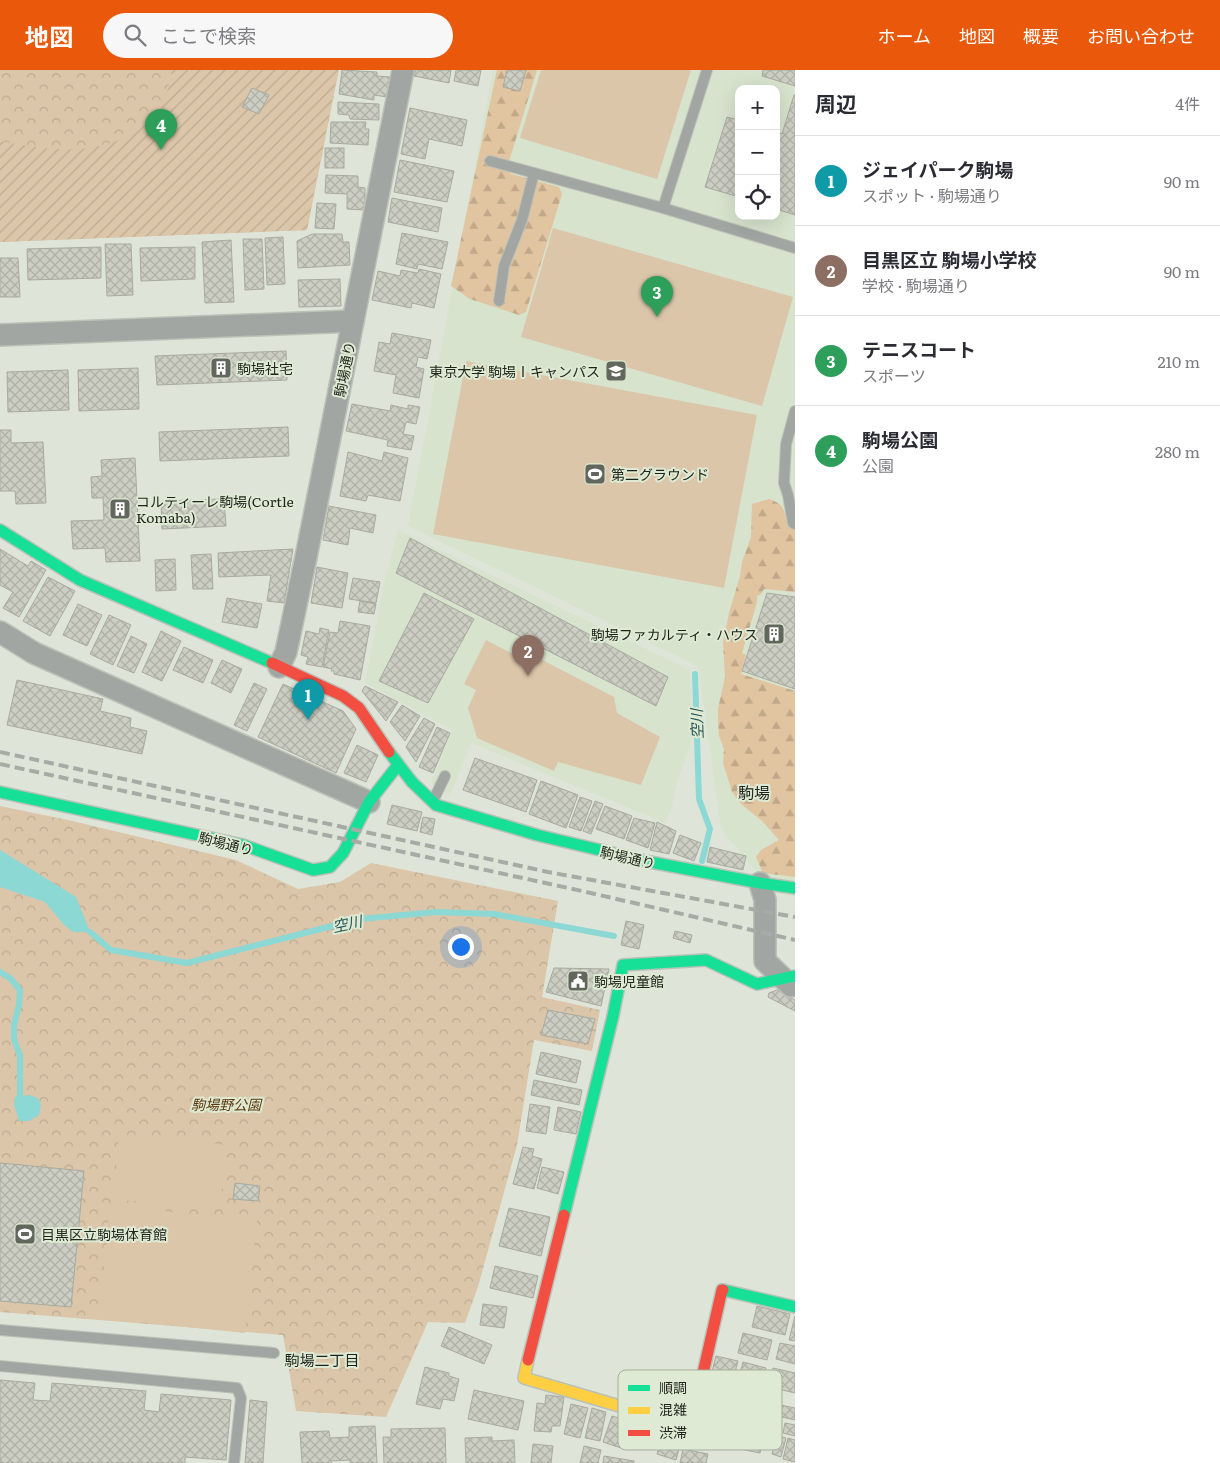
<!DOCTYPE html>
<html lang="ja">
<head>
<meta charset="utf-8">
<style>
  :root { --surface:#fff; --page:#f7f7f7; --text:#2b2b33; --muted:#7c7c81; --line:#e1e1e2; --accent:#ea580c }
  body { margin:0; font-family:Literata,"Noto Sans JP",serif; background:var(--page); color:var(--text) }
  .controls { position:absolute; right:15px; top:15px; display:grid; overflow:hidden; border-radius:10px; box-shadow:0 5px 20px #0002 }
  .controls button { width:45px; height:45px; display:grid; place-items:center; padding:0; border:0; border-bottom:1px solid var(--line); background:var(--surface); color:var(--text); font:25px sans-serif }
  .you { position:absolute; left:460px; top:876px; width:18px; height:18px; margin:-12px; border:4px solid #fff; border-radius:50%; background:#1a73e8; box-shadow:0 0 0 8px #1a73e833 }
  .badge { display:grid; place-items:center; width:32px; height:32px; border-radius:50%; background:var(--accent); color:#fff; font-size:16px; font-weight:700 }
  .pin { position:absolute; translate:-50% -41px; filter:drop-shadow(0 1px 2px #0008) }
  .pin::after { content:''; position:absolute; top:26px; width:18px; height:15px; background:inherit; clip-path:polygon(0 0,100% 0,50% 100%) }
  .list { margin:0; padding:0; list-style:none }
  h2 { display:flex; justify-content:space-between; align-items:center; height:65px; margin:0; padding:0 20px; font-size:21px }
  h2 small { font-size:16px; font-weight:400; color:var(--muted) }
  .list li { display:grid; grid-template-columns:32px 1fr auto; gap:15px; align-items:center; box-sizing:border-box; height:90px; padding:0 20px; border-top:1px solid var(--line) }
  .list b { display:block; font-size:19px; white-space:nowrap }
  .list p { margin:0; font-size:16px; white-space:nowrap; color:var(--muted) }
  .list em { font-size:16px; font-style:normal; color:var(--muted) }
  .icon { flex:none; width:28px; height:28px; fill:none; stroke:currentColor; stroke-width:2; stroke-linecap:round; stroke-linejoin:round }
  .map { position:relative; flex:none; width:795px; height:1393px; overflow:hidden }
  header { display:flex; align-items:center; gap:30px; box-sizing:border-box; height:70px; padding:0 25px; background:var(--accent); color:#fff }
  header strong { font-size:24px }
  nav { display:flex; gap:28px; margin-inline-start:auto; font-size:18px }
  .search { width:350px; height:45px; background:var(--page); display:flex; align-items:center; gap:12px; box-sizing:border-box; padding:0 18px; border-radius:28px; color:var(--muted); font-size:19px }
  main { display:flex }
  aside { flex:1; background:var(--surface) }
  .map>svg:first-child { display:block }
  .built { fill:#d7e3cd; fill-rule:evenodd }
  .forest { fill:url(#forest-firs) }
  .park { fill:url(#park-crowns) }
  .garden { fill:url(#garden-furrows) }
  .pitch { fill:#dbc6a9 }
  .water { fill:#8bd8d5 }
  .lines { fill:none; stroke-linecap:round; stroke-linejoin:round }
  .stream { stroke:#8bd8d5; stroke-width:6 }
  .building { fill:url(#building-cross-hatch); stroke:#a8aa9f }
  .lane-casing { stroke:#bcc1b7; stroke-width:12 }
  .street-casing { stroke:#bcc1b7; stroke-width:24 }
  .fast-casing { stroke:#bcc1b7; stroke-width:14 }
  .slow-casing { stroke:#bcc1b7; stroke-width:14 }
  .jam-casing { stroke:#bcc1b7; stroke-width:14 }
  .lane { stroke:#a2a6a2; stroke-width:10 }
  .street { stroke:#a2a6a2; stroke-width:21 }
  .fast { stroke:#16e098; stroke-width:11 }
  .slow { stroke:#ffcf43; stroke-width:11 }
  .jam { stroke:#f24e42; stroke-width:11 }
  .rail { stroke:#a7aba5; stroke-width:4; stroke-dasharray:10 5; stroke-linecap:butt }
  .labels { text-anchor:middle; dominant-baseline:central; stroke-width:4; stroke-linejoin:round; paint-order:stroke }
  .poi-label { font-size:14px; fill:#1f231b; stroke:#deead3; text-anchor:start }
  .street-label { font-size:14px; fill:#1f231b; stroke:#deead3 }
  .park-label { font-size:14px; font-style:italic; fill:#5f390d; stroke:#deead3 }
  .water-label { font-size:15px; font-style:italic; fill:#255555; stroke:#deead3 }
  .neighbourhood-label { font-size:15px; fill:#1f231b; stroke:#deead3 }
  .quarter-label { font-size:16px; fill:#1f231b; stroke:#deead3 }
  .key { fill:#deead3; stroke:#a5ae9c; stroke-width:1 }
  .key-label { font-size:14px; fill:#1f231b }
</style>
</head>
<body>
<header>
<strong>地図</strong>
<div class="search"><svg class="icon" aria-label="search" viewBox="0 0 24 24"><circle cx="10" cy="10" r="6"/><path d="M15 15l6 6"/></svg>ここで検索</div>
<nav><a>ホーム</a><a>地図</a><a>概要</a><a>お問い合わせ</a></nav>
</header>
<main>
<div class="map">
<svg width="795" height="1393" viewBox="0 0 795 1393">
  <defs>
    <pattern id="forest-firs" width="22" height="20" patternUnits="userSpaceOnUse" patternTransform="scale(1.25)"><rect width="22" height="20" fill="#e1c4a0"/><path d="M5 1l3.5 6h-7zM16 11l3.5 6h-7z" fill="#c1a889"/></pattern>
    <pattern id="park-crowns" width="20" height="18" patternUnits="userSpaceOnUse" patternTransform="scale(1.25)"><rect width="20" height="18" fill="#dbc6a9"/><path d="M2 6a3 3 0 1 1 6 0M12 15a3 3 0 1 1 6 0" fill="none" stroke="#bcaa91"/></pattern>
    <pattern id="garden-furrows" width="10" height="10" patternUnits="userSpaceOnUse" patternTransform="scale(1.25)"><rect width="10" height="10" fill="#dbc6a9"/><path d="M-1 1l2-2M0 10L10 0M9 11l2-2" fill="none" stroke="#bcaa91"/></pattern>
    <pattern id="building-cross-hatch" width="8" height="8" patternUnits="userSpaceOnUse" patternTransform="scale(1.25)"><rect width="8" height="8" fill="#cccec3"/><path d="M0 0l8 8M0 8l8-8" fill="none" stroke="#afb1a7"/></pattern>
  </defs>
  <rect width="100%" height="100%" fill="#dee5d8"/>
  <g class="built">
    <path d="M493,0H795V827L773,822L721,759L698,596L408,456ZM739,19H776V146H739Z"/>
    <polygon points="398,460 690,600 692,671 677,712 672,736 665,753 471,673 450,726 431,714 452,660 365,613 385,510"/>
  </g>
  <g class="forest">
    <polygon points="497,0 537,0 507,98 511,104 559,117 562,124 526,242 519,245 470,229 451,216"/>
    <path d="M769,429C785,434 784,441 788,456L795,458V522L764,519L761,524L757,526V532L742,583L746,585L741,604L795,621V807L763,803L756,787L761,780L779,770L762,751L741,734L732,722L723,693L724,679L719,666L718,653V639L725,607L723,572L729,543L740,506L742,492L751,467L752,434Z"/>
  </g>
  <g class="park">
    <polygon points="0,0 339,0 307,160 0,172"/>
    <polygon points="0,736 68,750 236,790 298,819 340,812 371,793 558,831 542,927 600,940 592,981 534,970 517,1075 478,1217 465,1253 428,1252 386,1347 296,1341 283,1265 0,1242"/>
  </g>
  <path class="garden" d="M172,0H338L307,160L0,172V71C46,80 96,88 137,60C143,56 152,52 156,47C165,34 169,16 172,0Z"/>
  <g class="pitch">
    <polygon points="541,0 691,0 657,109 520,68"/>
    <polygon points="553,158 793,227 762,336 521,267"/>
    <polygon points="466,291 757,345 724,518 433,464"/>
    <polygon points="486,570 517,586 521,579 614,627 617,643 660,667 641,715 558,692 554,701 477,668 468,638 476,620 464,614"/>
    <polygon points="119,1065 226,1075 220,1139 113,1129"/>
    <polygon points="110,1136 257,1150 245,1263 99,1248"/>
  </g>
  <g class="water">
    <polygon points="0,780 76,827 90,862 73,862 64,855 45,832 0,817"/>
    <polygon points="29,1025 38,1028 41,1035 39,1045 29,1051 19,1051 14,1035 15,1027"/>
  </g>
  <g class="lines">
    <g class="stream">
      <polyline points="695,604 699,729 710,759 702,791"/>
      <polyline points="90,862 111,880 187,893 360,849 436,842 494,844 614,866"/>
      <polyline points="0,902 11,909 20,920 19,935 14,955 14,969 20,986 20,1026"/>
    </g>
  </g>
  <g class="building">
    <polygon points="342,0 377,2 377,6 390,7 387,27 374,25 374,30 339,24"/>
    <polygon points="416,0 451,0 449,13 414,6"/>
    <polygon points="456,0 481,0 478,16 454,11"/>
    <polygon points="507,0 526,0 520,21 503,17"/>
    <polygon points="763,0 795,0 795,16 762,6"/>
    <polygon points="252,18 269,25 259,44 242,37"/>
    <polygon points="794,25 795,25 795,145 776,139 776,62 782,64"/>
    <polygon points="338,32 379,34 379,50 350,49 349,45 338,44"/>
    <polygon points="410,38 467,50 462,76 429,69 425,89 401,84"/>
    <polygon points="727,47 739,50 739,127 705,117"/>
    <polygon points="331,52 366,52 365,59 369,59 368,75 330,73"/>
    <rect x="325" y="78" width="19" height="20"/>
    <polygon points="400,90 454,101 447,132 394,122"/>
    <polygon points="326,105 358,106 358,117 365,118 365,140 347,139 347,124 325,123"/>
    <polygon points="392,128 442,138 438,162 388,152"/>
    <polygon points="317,133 336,134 334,159 315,158"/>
    <polygon points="402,163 448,172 442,199 418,194 417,199 396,194"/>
    <polygon points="312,164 342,164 343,172 349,172 350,195 298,198 297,171"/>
    <polygon points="283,167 285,214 267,215 265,168"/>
    <polygon points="243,169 262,169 264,219 245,220"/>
    <polygon points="231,170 234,232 205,233 202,172"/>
    <polygon points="105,174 131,174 133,225 107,226"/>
    <polygon points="101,177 101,208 28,210 27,179"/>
    <polygon points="195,177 195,209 141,211 140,178"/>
    <polygon points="0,188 18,188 20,227 0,227"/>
    <polygon points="419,199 441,204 434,238 412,233 411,238 372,230 378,201 400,206 401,200 418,203"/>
    <polygon points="340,209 341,236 299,237 298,210"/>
    <polygon points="392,263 431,270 427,289 418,287 416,297 424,299 419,328 393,323 396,305 374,301 379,272 390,274"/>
    <polygon points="286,281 287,310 157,315 155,286"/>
    <polygon points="138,298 139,339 79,341 78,300"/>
    <polygon points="68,300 69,340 8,342 7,302"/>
    <polygon points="352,334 390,341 391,335 408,339 408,335 420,337 416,354 406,352 403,364 414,366 411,380 387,376 388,370 346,361"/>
    <polygon points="288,357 289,386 160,391 159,362"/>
    <polygon points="0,360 11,360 11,373 43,372 46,433 16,434 15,421 0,421"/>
    <polygon points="348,382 382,391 384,382 408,388 400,431 368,425 366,431 340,426"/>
    <polygon points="135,388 140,491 106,492 105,478 73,479 71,451 104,450 103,428 92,428 91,407 102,406 101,390"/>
    <polygon points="224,429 226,456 162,459 161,431"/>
    <polygon points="329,436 376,445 373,463 350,458 348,475 323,470"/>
    <polygon points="410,468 668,607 656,636 396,503"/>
    <polygon points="0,479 28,496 31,491 46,500 19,547 3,538 13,522 0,515"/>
    <polygon points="293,479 284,533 267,531 271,505 219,507 218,483"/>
    <polygon points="211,484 213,519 193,519 191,485"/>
    <polygon points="175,489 176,520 156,521 155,490"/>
    <polygon points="317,497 348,503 342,538 311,533"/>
    <polygon points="48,507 75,521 50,566 23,551"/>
    <polygon points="353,508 380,512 376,533 349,529"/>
    <polygon points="424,523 474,549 428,633 379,611"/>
    <polygon points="767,523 795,527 795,619 742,601"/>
    <polygon points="227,528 262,534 257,558 222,552"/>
    <polygon points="360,531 376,534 374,544 358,542"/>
    <polygon points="78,534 102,545 87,576 63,565"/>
    <polygon points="109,545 131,555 113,595 90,584"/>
    <polygon points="340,551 370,556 360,610 334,604 334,601 331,601 332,599 323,597 330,562 338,563"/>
    <polygon points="320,558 329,560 322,597 306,594 308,587 301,585 306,561 319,564"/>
    <polygon points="161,561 181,571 162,611 142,602"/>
    <polygon points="131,566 147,574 134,603 117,596"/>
    <polygon points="184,577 213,590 203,613 173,600"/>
    <polygon points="222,590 242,599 231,623 211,613"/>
    <polygon points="17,610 103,629 100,641 131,648 130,657 147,661 142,684 7,655"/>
    <polygon points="254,613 267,619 247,661 234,655"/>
    <polygon points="283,614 343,641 356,659 336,703 258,667"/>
    <polygon points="365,616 398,632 386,651 362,621"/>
    <polygon points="402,635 420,646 405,671 390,652"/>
    <polygon points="424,648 435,654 416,692 406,677"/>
    <polygon points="437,657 450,663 433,703 419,697"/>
    <polygon points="357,675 378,685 366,712 344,703"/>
    <polygon points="475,688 537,710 526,742 463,720"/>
    <polygon points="541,711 578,725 566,758 529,744"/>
    <polygon points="580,727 592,731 581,761 569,757"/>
    <polygon points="595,731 603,734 591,764 583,761"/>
    <polygon points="392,735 422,742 417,761 387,754"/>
    <polygon points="605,736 632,746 624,769 596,759"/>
    <polygon points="423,747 435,749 432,765 420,762"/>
    <polygon points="634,748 655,753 648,778 626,770"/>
    <polygon points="657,752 676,761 669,784 650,780"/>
    <polygon points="680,765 701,773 694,791 673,783"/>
    <polygon points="710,777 746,786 743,800 707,792"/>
    <polygon points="626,851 644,855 639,879 621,875"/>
    <polygon points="675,861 692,865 690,873 673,868"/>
    <polygon points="554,898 609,899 601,936 546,922"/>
    <polygon points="777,920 795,930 795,941 768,927 769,923"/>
    <polygon points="548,940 595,949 588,974 541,965"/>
    <polygon points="541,982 581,991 576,1013 536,1004"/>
    <polygon points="534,1010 582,1020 579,1035 531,1025"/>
    <polygon points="530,1034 550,1037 546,1064 526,1061"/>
    <polygon points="558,1037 581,1042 576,1064 554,1060"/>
    <polygon points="523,1077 534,1079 532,1086 542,1089 534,1119 513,1114"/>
    <polygon points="0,1093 84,1101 71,1237 0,1231"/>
    <polygon points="542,1097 564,1102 558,1124 537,1118"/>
    <polygon points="235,1113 260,1116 258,1131 233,1129"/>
    <polygon points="509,1138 550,1147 541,1186 499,1176"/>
    <polygon points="495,1196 538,1206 533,1228 490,1218"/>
    <polygon points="483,1234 507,1237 504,1258 480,1255"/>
    <polygon points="757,1236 790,1244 785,1265 752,1257"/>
    <polygon points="795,1246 795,1271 789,1270"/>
    <polygon points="449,1257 492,1275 484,1294 441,1276"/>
    <polygon points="743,1263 772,1270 767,1290 738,1283"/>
    <polygon points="780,1273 795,1276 795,1294 776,1289"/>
    <polygon points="716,1286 738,1291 732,1314 710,1309"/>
    <polygon points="743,1292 766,1298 761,1323 749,1320 750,1313 738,1310"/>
    <polygon points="425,1297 449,1303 449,1306 459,1309 454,1331 443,1329 440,1339 416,1334"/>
    <polygon points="773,1298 795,1303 795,1323 769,1317"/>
    <polygon points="0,1310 35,1313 33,1330 50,1331 52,1313 146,1321 144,1340 159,1342 161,1324 231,1330 226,1390 185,1387 185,1393 0,1393"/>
    <polygon points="474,1320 524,1331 518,1360 468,1349"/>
    <polygon points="546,1325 564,1327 560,1356 552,1356 551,1362 534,1361 537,1333 545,1334"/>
    <polygon points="250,1330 267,1332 263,1393 245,1393"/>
    <polygon points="571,1334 588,1338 580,1368 564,1364"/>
    <polygon points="776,1334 795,1338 795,1350 773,1345"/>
    <polygon points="592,1338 606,1342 600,1371 585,1368"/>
    <polygon points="612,1346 649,1357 642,1378 626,1372 624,1379 603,1372"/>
    <polygon points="772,1352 781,1354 778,1366 786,1368 781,1387 772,1384 775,1371 768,1369"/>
    <polygon points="785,1353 795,1355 795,1366 783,1363"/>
    <polygon points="741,1355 765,1361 760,1383 735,1378"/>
    <polygon points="375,1356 377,1393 350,1393 350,1390 331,1391 331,1393 302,1393 300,1362 329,1361 330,1368 349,1367 349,1357"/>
    <polygon points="445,1358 446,1393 384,1393 383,1367 391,1367 391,1359"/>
    <polygon points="662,1366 681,1371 676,1390 657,1384"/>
    <polygon points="492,1367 492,1371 514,1370 515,1393 466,1393 465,1368"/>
    <polygon points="788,1368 795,1370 795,1392 783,1389"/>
    <polygon points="533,1374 553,1376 551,1393 531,1393"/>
    <polygon points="584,1376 601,1380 598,1393 580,1393"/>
    <polygon points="683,1379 708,1384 706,1393 680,1393"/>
    <polygon points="604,1386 634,1391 634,1393 603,1393"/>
  </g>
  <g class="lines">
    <g class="lane-casing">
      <g id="lane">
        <polyline points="490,91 663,138 795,178"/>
        <polyline points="663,138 707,0"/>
        <polyline points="499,231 504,196 522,150 534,103"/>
        <polyline points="795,341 786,374 784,413 788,425 793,453 795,454"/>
        <polyline points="433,731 445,706"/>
        <polyline points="0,1260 274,1283"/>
        <polyline points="0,1296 237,1318 241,1328 234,1393"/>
      </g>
    </g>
    <g class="street-casing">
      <g id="street">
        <polyline points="0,265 353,251"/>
        <polyline points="0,562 34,583 369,732"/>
        <polyline points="279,597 286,582 306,487 403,0"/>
        <polyline points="760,813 765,830 765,891 791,916"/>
      </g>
    </g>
    <g class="fast-casing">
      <g id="fast">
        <polyline points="0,460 80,510 272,593"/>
        <polyline points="389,682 412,712 436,735 537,765 650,792 760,813 795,818"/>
        <polyline points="0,722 243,775 313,800 330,797 343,783 369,732 398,695"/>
        <polyline points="564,1145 613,946 623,895 706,890 757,914 795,906"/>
        <polyline points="723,1220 795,1237"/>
      </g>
    </g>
    <g class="slow-casing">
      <polyline id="slow" points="528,1290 524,1308 691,1357 693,1347"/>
    </g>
    <g class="jam-casing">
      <g id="jam">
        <polyline points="272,593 343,626 359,638 389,682"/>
        <polyline points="528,1290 564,1145"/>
        <polyline points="693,1347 722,1220 723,1220"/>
      </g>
    </g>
    <use href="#lane" class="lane"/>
    <use href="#street" class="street"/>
    <use href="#fast" class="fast"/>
    <use href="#slow" class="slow"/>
    <use href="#jam" class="jam"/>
    <g class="rail">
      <polyline points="0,682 548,802 795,847"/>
      <polyline points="0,694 582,821 795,870"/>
    </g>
  </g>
  <defs>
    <g id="building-square" transform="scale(1.125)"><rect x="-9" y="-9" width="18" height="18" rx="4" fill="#62675d" stroke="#deead3"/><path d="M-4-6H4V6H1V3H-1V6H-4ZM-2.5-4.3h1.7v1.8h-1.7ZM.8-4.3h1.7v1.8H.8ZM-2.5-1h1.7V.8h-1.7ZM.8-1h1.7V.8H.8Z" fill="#fff"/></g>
    <g id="university-square" transform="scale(1.125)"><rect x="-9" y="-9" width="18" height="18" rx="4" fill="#62675d" stroke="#deead3"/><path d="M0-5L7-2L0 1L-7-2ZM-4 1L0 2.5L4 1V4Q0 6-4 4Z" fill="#fff"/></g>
    <g id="stadium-square" transform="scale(1.125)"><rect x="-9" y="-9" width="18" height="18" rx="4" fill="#62675d" stroke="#deead3"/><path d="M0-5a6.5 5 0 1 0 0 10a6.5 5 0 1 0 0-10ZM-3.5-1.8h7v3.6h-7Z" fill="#fff"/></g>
    <g id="civic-square" transform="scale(1.125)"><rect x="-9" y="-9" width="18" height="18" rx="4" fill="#62675d" stroke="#deead3"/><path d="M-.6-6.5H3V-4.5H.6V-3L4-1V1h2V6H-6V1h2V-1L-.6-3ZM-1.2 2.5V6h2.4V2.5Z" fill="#fff"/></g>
  </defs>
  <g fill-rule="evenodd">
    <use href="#building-square" x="221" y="298"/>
    <use href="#university-square" x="616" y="301"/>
    <use href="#stadium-square" x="595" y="404"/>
    <use href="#building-square" x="120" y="439"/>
    <use href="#building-square" x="774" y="564"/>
    <use href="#civic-square" x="578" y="911"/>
    <use href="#stadium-square" x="25" y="1164"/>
  </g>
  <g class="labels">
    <g class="poi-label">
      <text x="237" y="298">駒場社宅</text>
      <text x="600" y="301" text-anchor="end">東京大学 駒場Ⅰキャンパス</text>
      <text x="611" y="404">第二グラウンド</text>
      <text x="136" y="431">コルティーレ駒場(Cortle<tspan x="136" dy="16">Komaba)</tspan></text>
      <text x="758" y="564" text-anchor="end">駒場ファカルティ・ハウス</text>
      <text x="594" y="911">駒場児童館</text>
      <text x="41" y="1164">目黒区立駒場体育館</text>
    </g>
    <g class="street-label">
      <text transform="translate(344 299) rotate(-79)">駒場通り</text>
      <text transform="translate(226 773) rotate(14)">駒場通り</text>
      <text transform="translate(628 787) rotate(13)">駒場通り</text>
    </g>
    <g class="park-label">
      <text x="226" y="1034">駒場野公園</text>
    </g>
    <g class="water-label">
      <text transform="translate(696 654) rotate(-92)">空川</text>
      <text transform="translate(347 853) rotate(-12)">空川</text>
    </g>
    <g class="neighbourhood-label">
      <text x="322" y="1289">駒場二丁目</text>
    </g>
    <g class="quarter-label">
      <text x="754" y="722">駒場</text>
    </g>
  </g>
  <rect x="618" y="1300" width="164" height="80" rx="8" class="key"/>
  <rect x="628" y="1315" width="22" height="6" fill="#16e098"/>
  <rect x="628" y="1337" width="22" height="7" fill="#ffcf43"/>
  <rect x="628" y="1360" width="22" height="6" fill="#f24e42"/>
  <g class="key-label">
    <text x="659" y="1323">順調</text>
    <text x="659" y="1345">混雑</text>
    <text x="659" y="1368">渋滞</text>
  </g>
</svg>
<div class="controls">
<button>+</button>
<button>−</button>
<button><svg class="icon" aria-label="locate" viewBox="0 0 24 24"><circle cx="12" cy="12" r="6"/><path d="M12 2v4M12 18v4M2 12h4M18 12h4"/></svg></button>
</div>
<div class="you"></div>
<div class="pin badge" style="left:308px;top:650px;background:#0f9aa8">1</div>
<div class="pin badge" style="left:528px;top:606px;background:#8d6e63">2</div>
<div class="pin badge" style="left:657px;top:247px;background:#2e9e5b">3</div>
<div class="pin badge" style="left:161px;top:80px;background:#2e9e5b">4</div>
</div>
<aside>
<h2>周辺<small>4件</small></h2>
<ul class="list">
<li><span class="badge" style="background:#0f9aa8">1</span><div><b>ジェイパーク駒場</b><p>スポット · 駒場通り</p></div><em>90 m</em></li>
<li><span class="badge" style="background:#8d6e63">2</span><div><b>目黒区立 駒場小学校</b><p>学校 · 駒場通り</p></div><em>90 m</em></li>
<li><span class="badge" style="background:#2e9e5b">3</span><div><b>テニスコート</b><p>スポーツ</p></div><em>210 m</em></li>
<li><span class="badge" style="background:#2e9e5b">4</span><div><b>駒場公園</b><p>公園</p></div><em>280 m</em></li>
</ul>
</aside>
</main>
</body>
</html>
